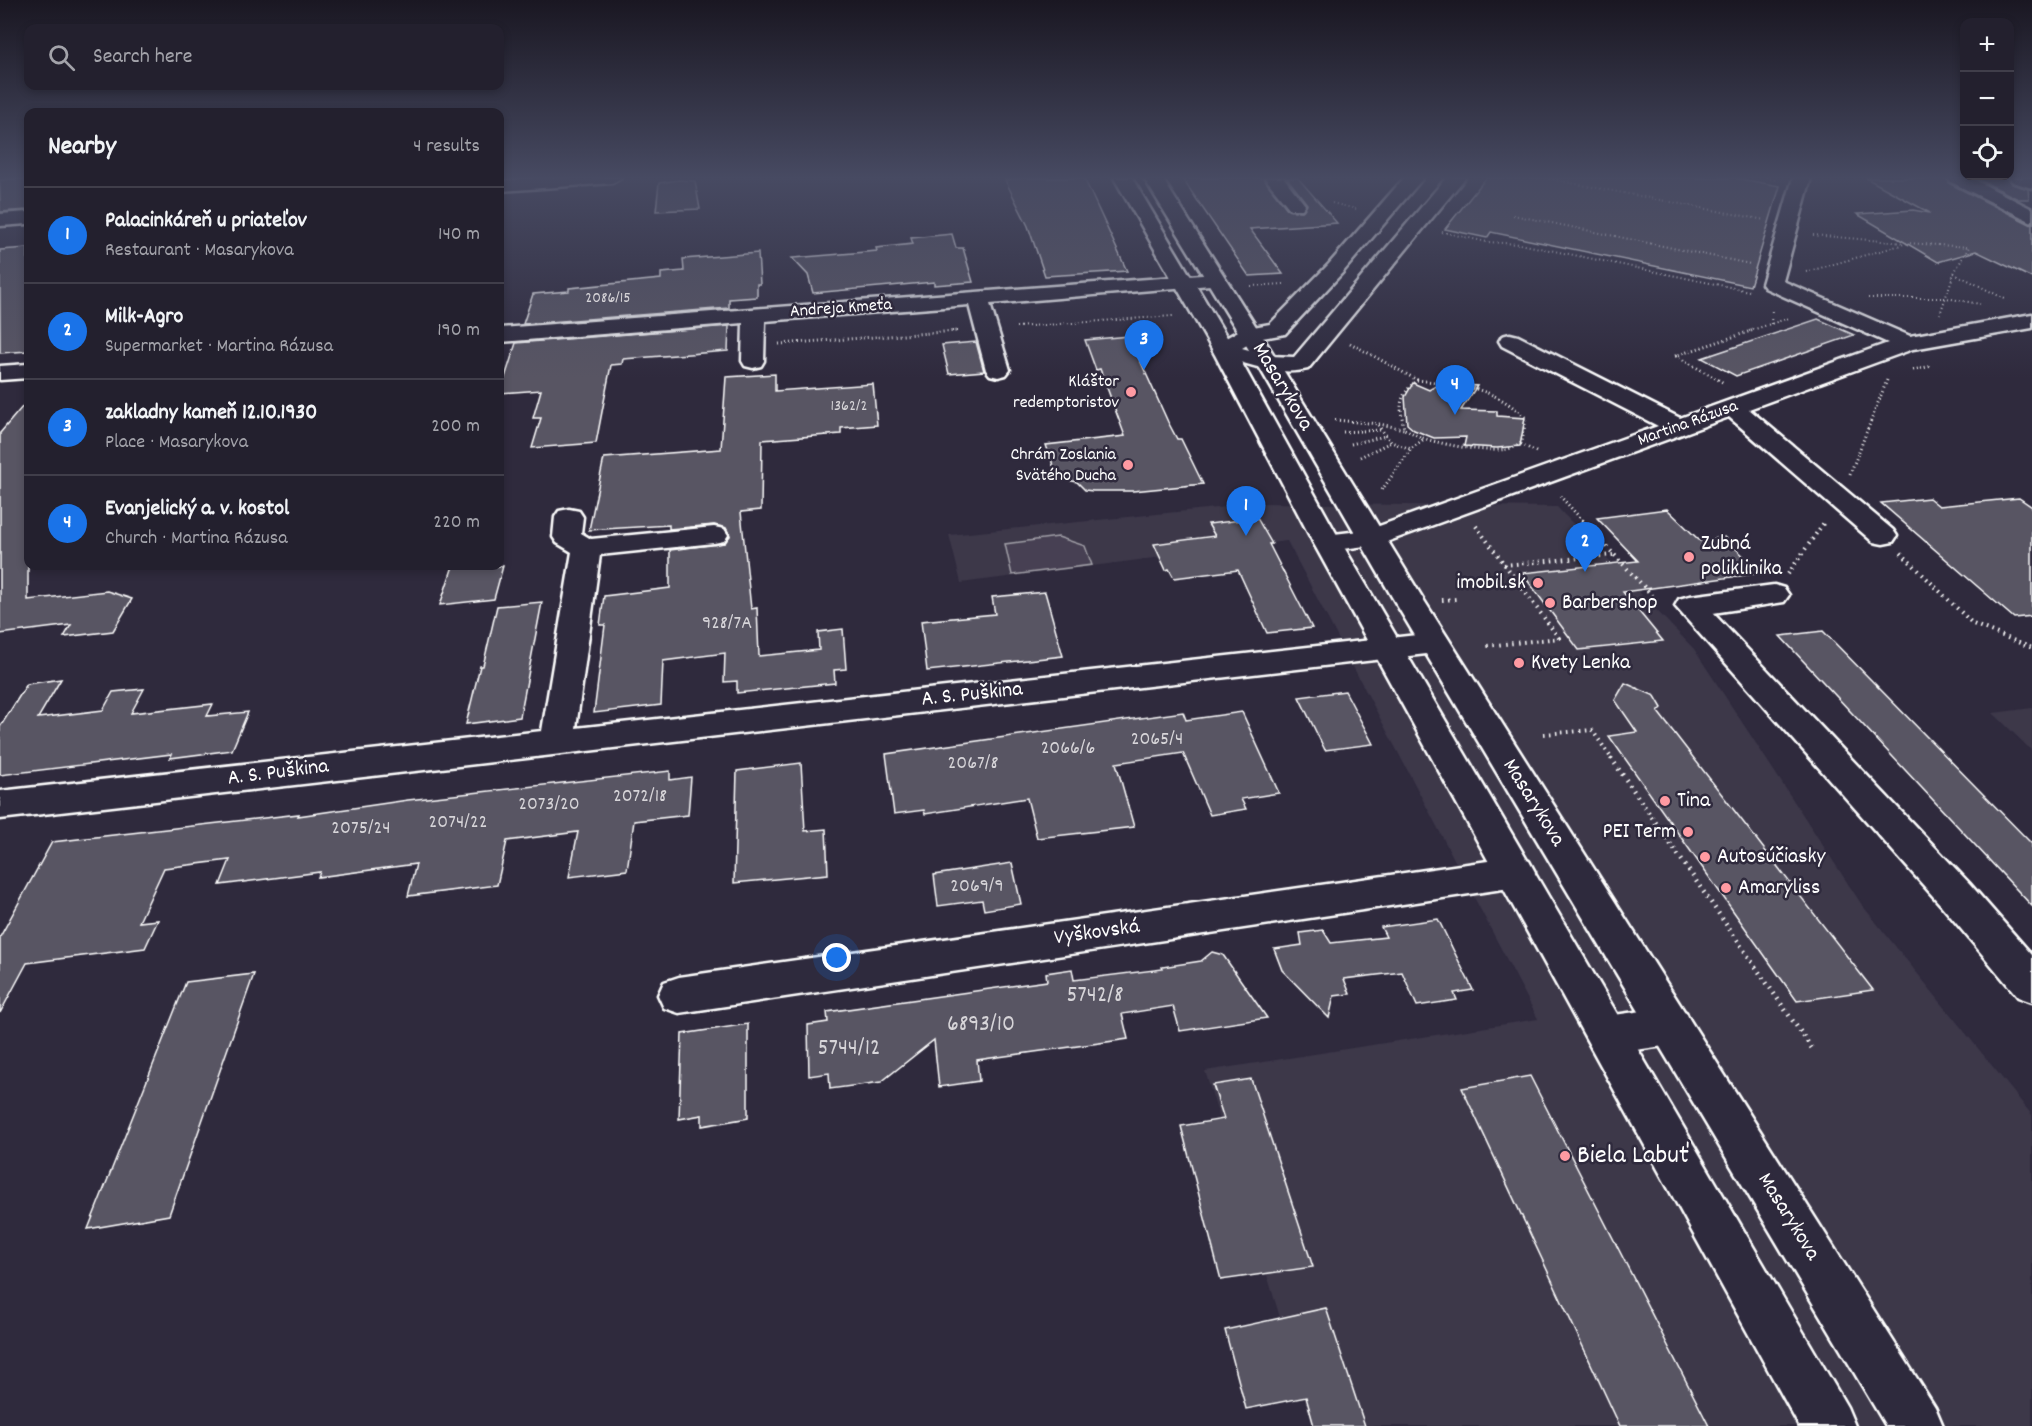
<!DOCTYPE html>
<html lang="en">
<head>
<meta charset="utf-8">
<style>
  :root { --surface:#23202e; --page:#2f2d3a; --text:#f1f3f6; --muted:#a3a3aa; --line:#403e4a; --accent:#1a73e8 }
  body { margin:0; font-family:Dekko,sans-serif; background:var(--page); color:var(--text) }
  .controls { position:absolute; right:18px; top:18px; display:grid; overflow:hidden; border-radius:12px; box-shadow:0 3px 9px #0003 }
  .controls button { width:54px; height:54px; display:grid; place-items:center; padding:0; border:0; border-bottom:2px solid var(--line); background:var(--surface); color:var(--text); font:30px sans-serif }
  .you { position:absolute; left:837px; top:958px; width:21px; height:21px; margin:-15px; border:4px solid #fff; border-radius:50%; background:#1a73e8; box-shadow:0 0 0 9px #1a73e833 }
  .badge { display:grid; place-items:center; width:39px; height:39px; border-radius:50%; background:var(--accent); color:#fff; font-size:20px; font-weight:700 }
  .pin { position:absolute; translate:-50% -50px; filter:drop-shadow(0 2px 3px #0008) }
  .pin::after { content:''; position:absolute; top:32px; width:21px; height:18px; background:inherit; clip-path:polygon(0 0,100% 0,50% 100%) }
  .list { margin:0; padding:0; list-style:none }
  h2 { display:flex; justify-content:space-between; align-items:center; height:78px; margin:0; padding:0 24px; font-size:26px }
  h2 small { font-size:20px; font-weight:400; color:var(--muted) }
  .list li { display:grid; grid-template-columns:39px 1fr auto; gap:18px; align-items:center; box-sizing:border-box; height:96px; padding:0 24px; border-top:2px solid var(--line) }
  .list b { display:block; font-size:22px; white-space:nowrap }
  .list p { margin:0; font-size:20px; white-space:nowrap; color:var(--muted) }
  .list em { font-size:20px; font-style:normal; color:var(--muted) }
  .icon { flex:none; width:33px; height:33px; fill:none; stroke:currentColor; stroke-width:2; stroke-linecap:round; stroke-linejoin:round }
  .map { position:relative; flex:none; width:2032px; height:1426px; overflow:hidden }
  .search { position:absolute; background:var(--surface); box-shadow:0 3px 9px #0003; left:24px; top:24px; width:480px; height:66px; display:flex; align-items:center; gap:15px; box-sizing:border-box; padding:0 21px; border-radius:12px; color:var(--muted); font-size:22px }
  .panel { position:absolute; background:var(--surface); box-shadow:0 3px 9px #0003; left:24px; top:108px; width:480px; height:462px; border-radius:12px }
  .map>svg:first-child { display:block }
  .built { fill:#3c3749 }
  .green { fill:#464152; stroke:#a2a0a8; stroke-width:1.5 }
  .building { fill:#595564; stroke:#fff; stroke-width:1.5 }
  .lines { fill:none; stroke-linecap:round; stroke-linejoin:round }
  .minor-casing { stroke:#fff; stroke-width:5 }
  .major-casing { stroke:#fff; stroke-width:5 }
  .path-far3 { stroke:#fff; stroke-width:2; stroke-dasharray:1 3; stroke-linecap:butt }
  .path-far2 { stroke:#fff; stroke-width:3; stroke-dasharray:1 3; stroke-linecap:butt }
  .path-far1 { stroke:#fff; stroke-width:4; stroke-dasharray:1.5 4.5; stroke-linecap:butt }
  .path { stroke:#fff; stroke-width:4.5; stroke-dasharray:1.5 5; stroke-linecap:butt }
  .minor { fill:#2f2a3d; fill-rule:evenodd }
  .major { fill:#2f2a3d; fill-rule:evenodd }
  .poi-dot { fill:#ff9aa2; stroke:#2f2a3d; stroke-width:2 }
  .labels { text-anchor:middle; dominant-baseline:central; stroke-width:5; stroke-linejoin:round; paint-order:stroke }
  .far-number-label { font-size:16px; fill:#d6d4d8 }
  .far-street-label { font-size:18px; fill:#fff; stroke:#2f2a3d }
  .far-poi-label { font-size:18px; fill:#fff; stroke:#2f2a3d; text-anchor:end }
  .number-label { font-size:20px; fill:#d6d4d8 }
  .street-label { font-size:22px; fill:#fff; stroke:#2f2a3d }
  .poi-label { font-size:22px; fill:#fff; stroke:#2f2a3d; text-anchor:start }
  .near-number-label { font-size:24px; fill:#d6d4d8 }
  .near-poi-label { font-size:27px; fill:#fff; stroke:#2f2a3d; text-anchor:start }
</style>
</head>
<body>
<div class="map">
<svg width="2032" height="1426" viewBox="0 0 2032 1426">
  <rect width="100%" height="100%" fill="#2f2a3d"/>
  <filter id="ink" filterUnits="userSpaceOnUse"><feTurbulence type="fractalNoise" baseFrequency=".0167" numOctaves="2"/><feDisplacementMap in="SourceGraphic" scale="12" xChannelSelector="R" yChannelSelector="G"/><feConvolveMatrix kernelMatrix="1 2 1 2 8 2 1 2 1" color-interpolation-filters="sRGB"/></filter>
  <g filter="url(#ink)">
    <g class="built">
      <polygon points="1265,503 1557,507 1694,649 1862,905 2032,1115 2032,1426 1313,1426 1205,1071 1538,1019 1287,541 961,583 949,535"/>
      <polygon points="2032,708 2032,751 1993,713"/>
    </g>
    <polygon class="green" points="1058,537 1085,546 1092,565 1012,575 1005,544"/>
    <g class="building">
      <polygon points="28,178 28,210 0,212 0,180"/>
      <polygon points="1026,178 1084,178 1127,271 1045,276 1028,226 1005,180"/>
      <polygon points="1182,178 1263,178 1288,210 1302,211 1307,204 1287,178 1298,178 1337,223 1250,229 1283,274 1249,276"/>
      <polygon points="1486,178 1735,178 1780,186 1750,286 1491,232 1487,238 1445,229"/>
      <polygon points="1866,178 1946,178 1950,184 2032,225 2032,278 1976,251 1938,262 1857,214 1913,210 1930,213"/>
      <polygon points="1976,178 2008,178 2012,184 2028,189 2029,199 2018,199"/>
      <polygon points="678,180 695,181 700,209 656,211 659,183"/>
      <polygon points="952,234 956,248 963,248 973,282 934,285 934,282 813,293 808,275 792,258 877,251 876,248 913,244 911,238"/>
      <polygon points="28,248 28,351 0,353 0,250"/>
      <polygon points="758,253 760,284 757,284 757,297 729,299 729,308 523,324 533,294 569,291 569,288 661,279 661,273 684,271 683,259"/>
      <polygon points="1818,319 1854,335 1736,376 1702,358"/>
      <polygon points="729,326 728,351 623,359 622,364 611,365 596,443 532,448 541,418 533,418 541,390 500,393 516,343"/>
      <polygon points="1129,336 1168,422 1177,439 1181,439 1203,484 1133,491 1093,491 1085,490 1077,482 1063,479 1056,474 1046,445 1125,436 1100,369 1096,370 1085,340"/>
      <polygon points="976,342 984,371 949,374 942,345"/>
      <polygon points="775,374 775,391 873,384 877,425 841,428 841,434 762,440 761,510 741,512 751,609 757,608 759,656 819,650 818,632 843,629 846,669 834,670 835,683 737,693 737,681 724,682 725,653 663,661 661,705 594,713 605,625 600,625 604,596 670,588 670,550 724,543 730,536 726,528 714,525 669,529 669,525 589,530 604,458 721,449 726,377"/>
      <polygon points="1413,383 1429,390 1441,383 1477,386 1461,410 1497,411 1497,416 1525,418 1520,446 1497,448 1464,446 1466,437 1434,438 1414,430 1407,424 1405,397"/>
      <polygon points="28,400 28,600 107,591 132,599 113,631 64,637 71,625 0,634 0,433"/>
      <polygon points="1929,498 1939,506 2019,498 2032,507 2032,616 2014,618 1881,503"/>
      <polygon points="1667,509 1700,541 1724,537 1761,573 1623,592 1663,641 1579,650 1522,573 1638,561 1597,518"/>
      <polygon points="1257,518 1272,544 1269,544 1312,628 1267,633 1238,570 1174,578 1169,569 1166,570 1154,544 1215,536 1208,524"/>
      <polygon points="453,566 503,566 494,599 440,605"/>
      <polygon points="1045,592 1063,656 927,671 921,621 995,614 992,597"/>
      <polygon points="542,602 520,717 466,724 480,666 483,666 497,606"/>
      <polygon points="1823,631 2032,844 2032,906 1780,636"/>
      <polygon points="61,679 38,718 103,710 113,692 144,689 131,713 213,704 207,716 248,712 232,750 170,758 172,754 0,775 0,727 27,684"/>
      <polygon points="1625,683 1655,696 1662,708 1658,712 1873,990 1797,1001 1609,736 1637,732 1615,700"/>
      <polygon points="1345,691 1373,744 1325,750 1299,697"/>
      <polygon points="1183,712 1186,720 1242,712 1279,793 1241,799 1246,809 1210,815 1183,753 1116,763 1134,827 1037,838 1027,798 925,814 924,810 894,814 886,754"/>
      <polygon points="801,763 805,831 826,829 828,874 734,883 737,771"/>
      <polygon points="670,771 670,780 691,777 688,815 634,821 627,870 569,877 578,832 507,841 497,885 408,896 416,864 318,877 320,872 220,885 230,860 164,868 139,922 158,920 145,948 27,963 0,1013 0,937 52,842 299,814 298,816 408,800"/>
      <polygon points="1012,863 1021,904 984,910 982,900 938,906 934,875"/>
      <polygon points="1438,919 1473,990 1454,993 1457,1000 1417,1006 1402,972 1344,979 1350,994 1334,996 1329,1018 1282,970 1274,949 1302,945 1300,933 1323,930 1331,943 1386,937 1381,927"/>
      <polygon points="1212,952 1223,955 1267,1018 1180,1031 1173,1006 1122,1014 1128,1039 977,1060 979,1081 939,1087 934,1040 881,1082 830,1089 829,1073 809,1076 808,1025 828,1022 827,1012 1047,981 1046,973 1072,969 1074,980 1163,969 1162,967 1201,961"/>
      <polygon points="254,974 169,1215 88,1229 186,982"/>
      <polygon points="748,1024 748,1118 702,1126 702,1115 679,1119 682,1034"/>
      <polygon points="1530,1076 1709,1426 1620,1426 1462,1088"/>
      <polygon points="1251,1079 1313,1267 1221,1280 1181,1126 1224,1119 1213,1085"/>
      <polygon points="1326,1308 1365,1426 1314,1426 1306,1397 1246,1409 1225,1330"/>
    </g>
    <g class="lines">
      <g class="minor-casing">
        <g id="minor">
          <polygon points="534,178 621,178 612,183 500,191 500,181"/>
          <polygon points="1265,178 1284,178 1305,205 1302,209 1290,209"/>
          <path d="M1404,178H1423L1343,272L1285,334L1257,339L1242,348L1270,356L1294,357L1446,178H1465L1308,369C1277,377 1245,363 1215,354L1212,349L1215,344L1242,329L1270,324L1329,264Z"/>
          <polygon points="1793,178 1811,178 1783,281 1910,336 2032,314 2032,328 1913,349 1749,409 1893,530 1897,536 1893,542 1883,544 1873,542 1729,417 1381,544 1327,551 1317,548 1313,542 1317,536 1368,530 1658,426 1502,346 1499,341 1502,336 1510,334 1518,336 1680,418 1888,343 1765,288 1762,284"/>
          <polygon points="1948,178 1971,178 2032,209 2032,222 1951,182"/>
          <polygon points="2010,178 2032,178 2032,188 2013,182"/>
          <polygon points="28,212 28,224 0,226 0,214"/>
          <polygon points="1215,274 1222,276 1225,280 1222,284 990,304 1010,370 1006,375 998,377 990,375 986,370 969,305 765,321 764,361 761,366 753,368 745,366 742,361 743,323 500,342 500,328"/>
          <polygon points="28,364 28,378 0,380 0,366"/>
          <polygon points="569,509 579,511 583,517 581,533 591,539 714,527 724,529 728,535 724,541 714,543 600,555 576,728 1435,633 1446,636 1450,643 1446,650 1435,653 0,819 0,791 542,731 572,552 557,543 553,537 555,517 559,511"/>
          <polygon points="1774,585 1784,588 1789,595 1784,602 1713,613 1969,883 2032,955 2032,1002 2018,997 1941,905 1675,606 1679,599 1690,596"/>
          <polygon points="1516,857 1529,861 1535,872 1529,883 1516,887 679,1013 664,1008 658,995 664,982 679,977"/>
          <polygon points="1671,1007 1686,1012 1692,1026 1686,1040 1671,1045 1607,1054 1592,1049 1586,1035 1592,1021 1607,1016"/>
        </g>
      </g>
      <g class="major-casing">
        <g id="major">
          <polygon points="1114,178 1132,178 1234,349 1341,542 1847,1407 1855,1426 1799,1426 1313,542 1212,349"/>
          <polygon points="1144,178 1162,178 1279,363 1425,602 1935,1407 1943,1426 1886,1426 1395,602 1257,363"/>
        </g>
      </g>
      <g class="path-far3">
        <polyline points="1545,178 1765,220"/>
        <polyline points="1766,178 1777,180"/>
        <polyline points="1332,203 1356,209"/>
        <polyline points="1513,215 1750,264"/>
        <polyline points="1442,232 1487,242 1520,244 1749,291"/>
        <polyline points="1813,235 1904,243"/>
        <polyline points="1806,272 1908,243 1969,247 1954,273 1940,314"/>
        <polyline points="1954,273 2007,300"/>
        <polyline points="1251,286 1285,284"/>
        <polyline points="1868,298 1946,298 1980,304"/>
        <polyline points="1771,324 1772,309"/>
        <polyline points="1016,327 1173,316"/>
        <polyline points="952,331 957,331"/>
        <polyline points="1749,331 1789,318"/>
      </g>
      <g class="path-far2">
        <polyline points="1350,343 1417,380"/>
        <polyline points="779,344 957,331"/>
        <polyline points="1675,356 1754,330"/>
        <polyline points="1676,356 1724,383"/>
        <polyline points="1913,370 1932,366"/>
        <path d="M1417,380C1461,385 1492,386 1526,418L1522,442C1508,459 1446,445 1426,439C1418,437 1412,432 1404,429C1400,405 1397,398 1417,380Z"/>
        <polyline points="1335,420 1379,424 1404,429"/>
        <polyline points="1378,425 1391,442 1411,449"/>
        <polyline points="1343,432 1380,430"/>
        <polyline points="1351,444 1385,436"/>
        <polyline points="1521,444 1536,452"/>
        <polyline points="1360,457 1391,442"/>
        <polyline points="1850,474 1887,380"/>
        <polyline points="1382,490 1411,449 1424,439"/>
        <polyline points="1560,496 1584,522"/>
      </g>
      <g class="path-far1">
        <polyline points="1582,520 1659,603"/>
        <polyline points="1476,526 1559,638 1487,646"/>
        <polyline points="1901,553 1973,624 2032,648"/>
        <polyline points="1504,565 1613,555"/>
        <polyline points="1788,574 1825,521"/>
        <polyline points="1442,600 1456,599"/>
        <polyline points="1544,734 1592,730 1612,759"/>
      </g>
      <polyline class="path" points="1611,758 1813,1050"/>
      <use href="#minor" class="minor"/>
      <use href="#major" class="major"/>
    </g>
  </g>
  <linearGradient id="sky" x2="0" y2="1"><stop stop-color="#1a1722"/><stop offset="0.47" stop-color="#474a62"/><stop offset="1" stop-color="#474a62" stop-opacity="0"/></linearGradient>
  <rect width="2032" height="378" fill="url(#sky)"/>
  <g class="poi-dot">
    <circle cx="1131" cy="392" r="6"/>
    <circle cx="1128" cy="465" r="6"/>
    <circle cx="1689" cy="557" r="6"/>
    <circle cx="1538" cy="583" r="6"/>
    <circle cx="1550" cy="603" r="6"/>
    <circle cx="1519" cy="663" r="6"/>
    <circle cx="1665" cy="801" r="6"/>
    <circle cx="1688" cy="832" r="6"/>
    <circle cx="1705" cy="857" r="6"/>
    <circle cx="1726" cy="888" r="6"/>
    <circle cx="1565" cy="1156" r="6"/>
  </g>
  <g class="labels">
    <g class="far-number-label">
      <text x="608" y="298">2086/15</text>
      <text x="849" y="406">1362/2</text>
    </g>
    <g class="far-street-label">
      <text transform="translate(841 309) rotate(-4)">Andreja Kmeťa</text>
      <text transform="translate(1688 424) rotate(-20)">Martina Rázusa</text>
    </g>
    <g class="far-poi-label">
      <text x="1119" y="382">Kláštor<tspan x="1119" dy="21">redemptoristov</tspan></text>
      <text x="1116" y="455">Chrám Zoslania<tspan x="1116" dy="21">Svätého Ducha</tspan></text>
    </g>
    <g class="number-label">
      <text x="727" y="624">928/7A</text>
      <text x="1157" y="740">2065/4</text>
      <text x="1068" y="749">2066/6</text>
      <text x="973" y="764">2067/8</text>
      <text x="640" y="797">2072/18</text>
      <text x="549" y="805">2073/20</text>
      <text x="458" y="823">2074/22</text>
      <text x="361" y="829">2075/24</text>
      <text x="977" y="887">2069/9</text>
    </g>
    <g class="street-label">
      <text transform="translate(1282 387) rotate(59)">Masarykova</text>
      <text transform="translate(972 695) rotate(-6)">A. S. Puškina</text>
      <text transform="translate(278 773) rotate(-7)">A. S. Puškina</text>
      <text transform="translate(1533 803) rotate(58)">Masarykova</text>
      <text transform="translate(1097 933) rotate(-8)">Vyškovská</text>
      <text transform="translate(1788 1217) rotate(58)">Masarykova</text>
    </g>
    <g class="poi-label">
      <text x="1701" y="544">Zubná<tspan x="1701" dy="25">poliklinika</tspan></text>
      <text x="1526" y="583" text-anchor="end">imobil.sk</text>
      <text x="1562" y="603">Barbershop</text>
      <text x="1531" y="663">Kvety Lenka</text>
      <text x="1677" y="801">Tina</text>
      <text x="1676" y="832" text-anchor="end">PEI Term</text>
      <text x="1717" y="857">Autosúčiasky</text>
      <text x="1738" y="888">Amaryliss</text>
    </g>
    <g class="near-number-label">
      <text x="1095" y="996">5742/8</text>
      <text x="981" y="1025">6893/10</text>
      <text x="849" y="1049">5744/12</text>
    </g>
    <g class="near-poi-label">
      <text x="1577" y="1156">Biela Labuť</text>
    </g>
  </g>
</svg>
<div class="controls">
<button>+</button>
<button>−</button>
<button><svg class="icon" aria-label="locate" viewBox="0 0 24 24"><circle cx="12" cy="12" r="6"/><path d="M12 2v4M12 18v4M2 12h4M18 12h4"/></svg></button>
</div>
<div class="you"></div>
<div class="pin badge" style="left:1246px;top:536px">1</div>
<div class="pin badge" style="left:1585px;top:572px">2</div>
<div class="pin badge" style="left:1144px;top:370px">3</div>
<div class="pin badge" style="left:1455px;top:415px">4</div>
<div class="search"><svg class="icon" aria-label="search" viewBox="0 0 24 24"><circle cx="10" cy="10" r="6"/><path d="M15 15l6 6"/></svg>Search here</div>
<section class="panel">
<h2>Nearby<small>4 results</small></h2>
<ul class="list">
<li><span class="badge">1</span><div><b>Palacinkáreň u priateľov</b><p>Restaurant · Masarykova</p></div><em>140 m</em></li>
<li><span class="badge">2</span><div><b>Milk-Agro</b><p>Supermarket · Martina Rázusa</p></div><em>190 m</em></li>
<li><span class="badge">3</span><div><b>zakladny kameň 12.10.1930</b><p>Place · Masarykova</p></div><em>200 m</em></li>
<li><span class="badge">4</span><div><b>Evanjelický a. v. kostol</b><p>Church · Martina Rázusa</p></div><em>220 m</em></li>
</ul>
</section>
</div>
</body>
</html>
